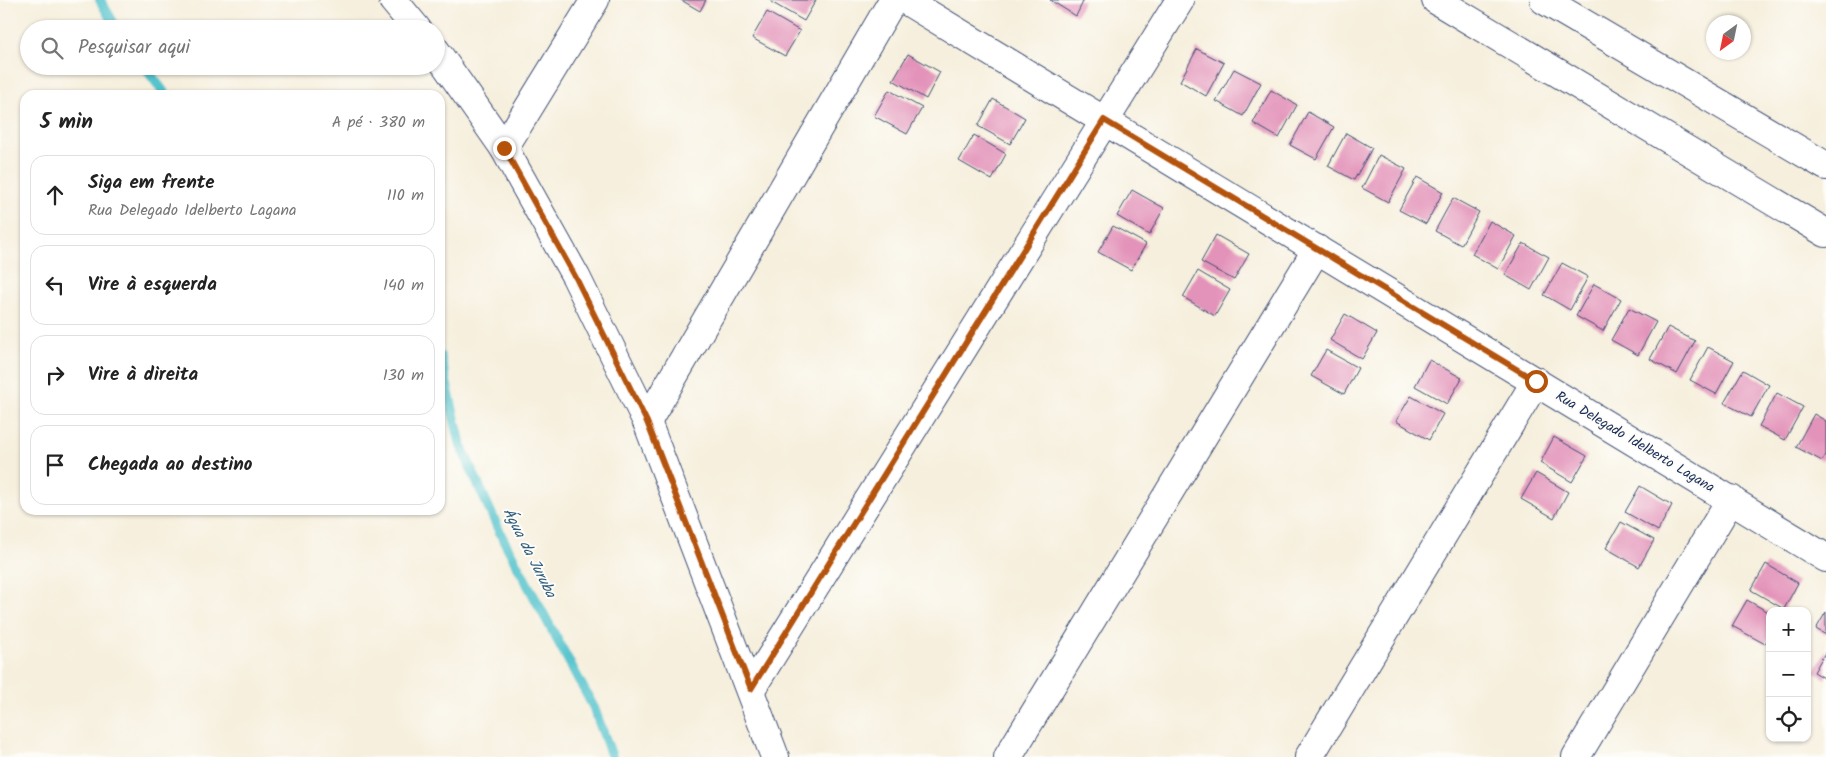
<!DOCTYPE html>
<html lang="pt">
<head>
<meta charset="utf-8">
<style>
  :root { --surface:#fff; --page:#f2f2f2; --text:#222; --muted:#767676; --line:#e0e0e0 }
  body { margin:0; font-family:Kalam,sans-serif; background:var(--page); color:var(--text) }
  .controls { position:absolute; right:15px; bottom:15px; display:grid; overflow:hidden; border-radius:10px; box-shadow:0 1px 4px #0004 }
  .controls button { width:45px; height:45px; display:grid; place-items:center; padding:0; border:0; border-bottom:1px solid var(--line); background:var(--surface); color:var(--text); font:25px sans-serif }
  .compass { position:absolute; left:1706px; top:15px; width:45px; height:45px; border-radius:50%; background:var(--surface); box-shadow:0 1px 4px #0004; rotate:213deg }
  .stop { position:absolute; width:15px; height:15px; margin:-11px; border:4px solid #b45309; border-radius:50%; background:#fff }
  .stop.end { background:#b45309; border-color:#fff; box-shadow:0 1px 5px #0008 }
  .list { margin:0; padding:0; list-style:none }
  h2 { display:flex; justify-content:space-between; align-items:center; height:65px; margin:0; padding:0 20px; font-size:21px }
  h2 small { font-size:16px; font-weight:400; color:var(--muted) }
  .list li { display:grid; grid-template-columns:32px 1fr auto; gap:15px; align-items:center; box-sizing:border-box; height:80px; margin:0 10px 10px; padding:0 10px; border:1px solid var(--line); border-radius:15px }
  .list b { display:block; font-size:19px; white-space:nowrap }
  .list p { margin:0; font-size:16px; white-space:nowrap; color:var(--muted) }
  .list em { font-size:16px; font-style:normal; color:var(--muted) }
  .icon { flex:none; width:28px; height:28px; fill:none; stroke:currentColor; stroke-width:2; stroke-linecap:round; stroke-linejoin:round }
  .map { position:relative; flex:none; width:1826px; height:757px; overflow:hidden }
  .search { position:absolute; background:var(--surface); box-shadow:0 1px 4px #0004; left:20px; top:20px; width:425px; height:55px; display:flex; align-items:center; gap:12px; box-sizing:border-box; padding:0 18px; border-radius:28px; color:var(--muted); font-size:19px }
  .panel { position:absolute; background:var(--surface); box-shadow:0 1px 4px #0004; left:20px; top:90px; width:425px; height:425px; border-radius:15px }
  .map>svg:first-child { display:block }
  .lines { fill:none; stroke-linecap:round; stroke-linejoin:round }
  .stream { stroke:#56c4cd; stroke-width:10 }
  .building { fill:#e393b9 }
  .street-casing { stroke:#3c4c71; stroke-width:30 }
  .street { stroke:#fff; stroke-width:28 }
  .route { stroke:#b45309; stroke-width:6 }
  .labels { text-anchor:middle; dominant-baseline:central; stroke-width:4; stroke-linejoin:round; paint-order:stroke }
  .street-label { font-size:14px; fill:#1b2f5e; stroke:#fdfcf7 }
  .water-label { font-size:15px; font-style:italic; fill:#2d5c7f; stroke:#fdfcf7 }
</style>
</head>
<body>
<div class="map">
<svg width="1826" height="757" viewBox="0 0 1826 757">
  <rect width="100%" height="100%" fill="#fdfcf7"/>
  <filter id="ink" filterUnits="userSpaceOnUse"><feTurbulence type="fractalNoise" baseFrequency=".02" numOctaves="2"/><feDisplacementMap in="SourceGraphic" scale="10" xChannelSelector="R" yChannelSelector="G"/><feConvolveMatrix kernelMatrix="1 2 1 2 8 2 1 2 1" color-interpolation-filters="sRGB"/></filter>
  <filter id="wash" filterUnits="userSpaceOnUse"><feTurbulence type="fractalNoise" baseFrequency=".0096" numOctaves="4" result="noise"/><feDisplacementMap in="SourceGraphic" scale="20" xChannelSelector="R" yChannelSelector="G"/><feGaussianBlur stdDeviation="1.12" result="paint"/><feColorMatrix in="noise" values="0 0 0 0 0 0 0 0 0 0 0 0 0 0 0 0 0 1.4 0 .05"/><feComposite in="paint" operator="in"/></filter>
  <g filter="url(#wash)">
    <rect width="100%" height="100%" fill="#f6efdd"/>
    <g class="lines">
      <g class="stream">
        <polyline points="100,0 117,29"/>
        <polyline points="144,66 166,95"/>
        <polyline points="440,356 461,446 501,535 594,708 612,757"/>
      </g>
    </g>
    <g id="blocks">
      <g class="building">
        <polygon points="681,0 706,0 700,11"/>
        <polygon points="772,0 816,0 804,21 771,2"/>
        <polygon points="1050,0 1084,0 1076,16"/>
        <polygon points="767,12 800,31 785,56 752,38"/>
        <polygon points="1197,49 1224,63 1206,96 1180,81"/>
        <polygon points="908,54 940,72 926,99 893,80"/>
        <polygon points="1234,69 1261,83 1243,116 1216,101"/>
        <polygon points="889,90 922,108 907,134 874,116"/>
        <polygon points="1271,90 1297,105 1279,138 1253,123"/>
        <polygon points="993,99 1025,118 1010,144 978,126"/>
        <polygon points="1308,112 1334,127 1316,159 1290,145"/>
        <polygon points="1346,133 1372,148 1354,180 1328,166"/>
        <polygon points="974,135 1006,154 992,180 959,161"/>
        <polygon points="1379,155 1406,169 1388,202 1362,188"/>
        <polygon points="1417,177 1443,192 1426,224 1399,210"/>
        <polygon points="1132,190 1164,208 1149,235 1117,216"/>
        <polygon points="1453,198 1479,212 1461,245 1435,231"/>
        <polygon points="1490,221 1516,236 1498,269 1472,254"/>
        <polygon points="1113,226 1146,244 1131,270 1098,252"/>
        <polygon points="1216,235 1249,254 1234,280 1201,262"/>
        <polygon points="1523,243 1549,257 1531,290 1505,275"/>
        <polygon points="1562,263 1588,277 1570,310 1544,295"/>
        <polygon points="1198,271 1230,290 1215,316 1183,297"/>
        <polygon points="1594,284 1621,299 1603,331 1576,316"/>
        <polygon points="1629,308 1656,322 1638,355 1611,340"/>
        <polygon points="1345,314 1377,333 1362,359 1330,340"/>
        <polygon points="1668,327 1695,341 1677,374 1650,359"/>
        <polygon points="1708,347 1734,361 1716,394 1690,380"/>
        <polygon points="1326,350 1358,368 1344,394 1311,376"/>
        <polygon points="1429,360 1462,378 1447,404 1415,386"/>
        <polygon points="1743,370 1769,385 1751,417 1724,403"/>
        <polygon points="1777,393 1803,407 1785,440 1759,426"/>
        <polygon points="1411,396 1443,414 1429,440 1396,421"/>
        <polygon points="1814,414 1826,421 1826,455 1822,461 1796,447"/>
        <polygon points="1554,437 1587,456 1572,482 1540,463"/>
        <polygon points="1536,473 1568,492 1554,518 1521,499"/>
        <polygon points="1640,486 1672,505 1658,531 1625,512"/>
        <polygon points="1621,522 1654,540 1639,567 1606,548"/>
        <polygon points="1766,564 1798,583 1784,609 1751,590"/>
        <polygon points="1747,600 1770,613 1770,636 1765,644 1732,626"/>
        <polygon points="1826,612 1826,635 1816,629"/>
        <polygon points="1826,651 1826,679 1814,672"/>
      </g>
    </g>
  </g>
  <g filter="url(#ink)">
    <use href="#blocks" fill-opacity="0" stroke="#3c4c71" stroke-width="1"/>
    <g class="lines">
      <g class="street-casing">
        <g id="street">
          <polyline points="393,0 417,29"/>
          <polyline points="905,0 1826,558"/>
          <polyline points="1436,0 1826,233"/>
          <polyline points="1544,0 1826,166"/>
          <polyline points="436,51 504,148 576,277 647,422 775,757"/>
          <polyline points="504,148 595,0"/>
          <polyline points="647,422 893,0"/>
          <polyline points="751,689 1180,0"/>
          <polyline points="1008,757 1317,249"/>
          <polyline points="1309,757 1536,381"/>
          <polyline points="1576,757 1731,499"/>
        </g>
      </g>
      <use href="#street" class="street"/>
    </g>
  </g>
  <g class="lines" filter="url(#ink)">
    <polyline class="route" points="504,148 576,278 647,422 751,689 1104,120 1536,381"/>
  </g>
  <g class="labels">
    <g class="street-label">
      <text transform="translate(1635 442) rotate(31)">Rua Delegado Idelberto Lagana</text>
    </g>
    <g class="water-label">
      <text transform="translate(529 553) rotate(63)">Água da Juruba</text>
    </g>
  </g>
</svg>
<div class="controls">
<button>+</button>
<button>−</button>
<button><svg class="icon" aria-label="locate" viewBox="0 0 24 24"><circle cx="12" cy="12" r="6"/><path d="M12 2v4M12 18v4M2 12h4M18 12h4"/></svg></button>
</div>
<svg class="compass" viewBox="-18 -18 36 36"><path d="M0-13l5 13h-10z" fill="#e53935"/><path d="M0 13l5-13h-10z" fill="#767676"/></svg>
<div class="stop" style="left:1536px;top:381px"></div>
<div class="stop end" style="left:504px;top:148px"></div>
<div class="search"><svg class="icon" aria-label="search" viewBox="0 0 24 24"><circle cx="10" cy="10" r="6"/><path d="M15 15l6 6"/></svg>Pesquisar aqui</div>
<section class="panel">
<h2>5 min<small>A pé · 380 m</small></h2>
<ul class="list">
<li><svg class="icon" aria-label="ahead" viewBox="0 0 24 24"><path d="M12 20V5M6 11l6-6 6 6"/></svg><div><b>Siga em frente</b><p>Rua Delegado Idelberto Lagana</p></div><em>110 m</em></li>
<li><svg class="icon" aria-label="left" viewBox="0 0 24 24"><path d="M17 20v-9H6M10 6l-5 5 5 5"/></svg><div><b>Vire à esquerda</b></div><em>140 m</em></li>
<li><svg class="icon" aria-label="right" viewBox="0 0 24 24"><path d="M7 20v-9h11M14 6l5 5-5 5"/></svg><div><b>Vire à direita</b></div><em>130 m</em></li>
<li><svg class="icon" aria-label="arrive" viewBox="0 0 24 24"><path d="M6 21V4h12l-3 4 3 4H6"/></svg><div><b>Chegada ao destino</b></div></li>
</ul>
</section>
</div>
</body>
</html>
